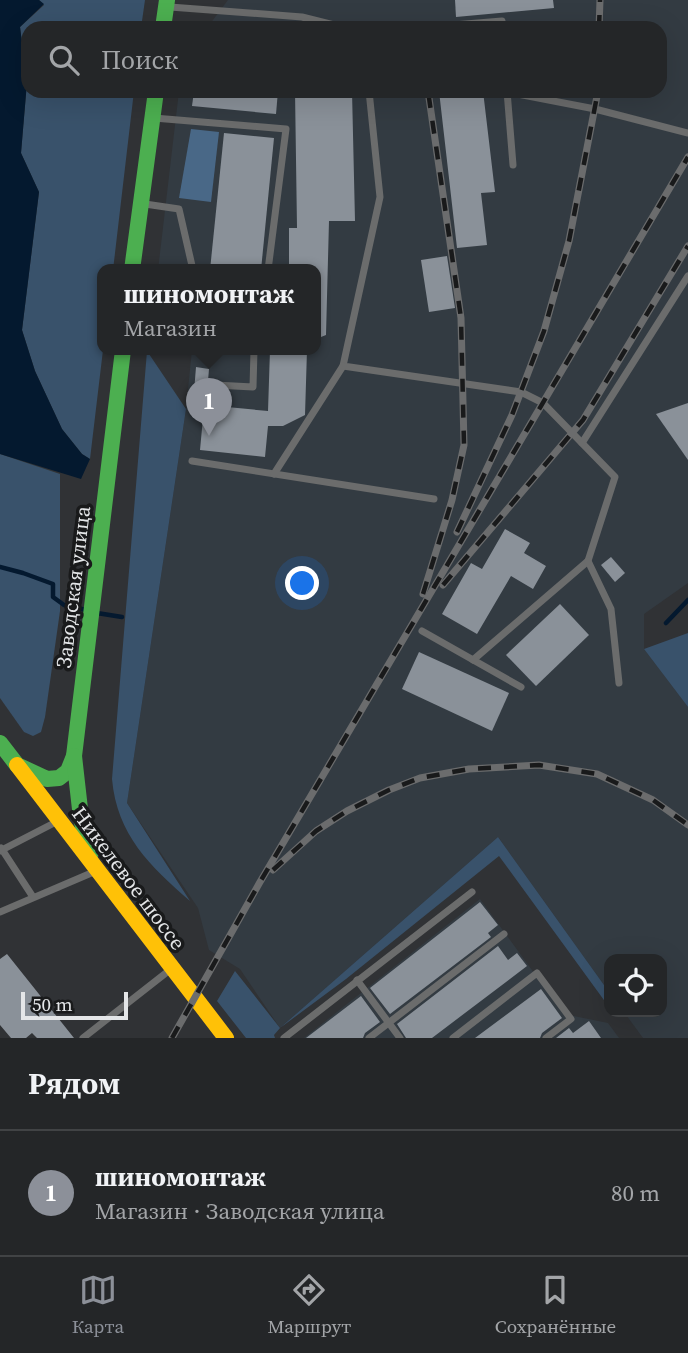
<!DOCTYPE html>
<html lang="ru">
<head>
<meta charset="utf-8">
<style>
  :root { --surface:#242628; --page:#2c2e30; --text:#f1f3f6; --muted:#a3a5a8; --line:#414345; --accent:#8c9099 }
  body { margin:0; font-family:"Source Serif 4",serif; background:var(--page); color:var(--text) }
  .controls { position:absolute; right:21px; bottom:21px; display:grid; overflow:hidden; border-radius:14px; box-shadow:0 7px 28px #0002 }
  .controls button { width:63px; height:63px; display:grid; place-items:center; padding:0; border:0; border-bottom:2px solid var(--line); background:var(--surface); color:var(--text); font:35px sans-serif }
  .scale { position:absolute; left:21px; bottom:18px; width:107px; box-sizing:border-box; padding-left:7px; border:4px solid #e4e6e8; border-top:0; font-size:19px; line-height:24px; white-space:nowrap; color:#e4e6e8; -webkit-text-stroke:5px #191a1b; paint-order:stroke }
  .you { position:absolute; left:303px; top:584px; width:24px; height:24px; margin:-18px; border:5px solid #fff; border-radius:50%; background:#1a73e8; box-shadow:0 0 0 10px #1a73e833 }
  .badge { display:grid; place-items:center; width:46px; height:46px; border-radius:50%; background:var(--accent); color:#fff; font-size:23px; font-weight:700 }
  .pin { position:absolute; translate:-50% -58px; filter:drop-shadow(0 2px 4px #0008) }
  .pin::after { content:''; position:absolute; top:37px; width:24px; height:21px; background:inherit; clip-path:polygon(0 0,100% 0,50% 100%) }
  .popup { position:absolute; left:97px; top:264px; width:224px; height:91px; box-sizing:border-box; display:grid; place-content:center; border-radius:14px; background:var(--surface); filter:drop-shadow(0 2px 5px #0005); font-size:23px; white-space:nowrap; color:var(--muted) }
  .popup b { font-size:26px; color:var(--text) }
  .popup::after { content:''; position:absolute; left:50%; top:100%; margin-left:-14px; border:14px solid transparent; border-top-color:var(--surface) }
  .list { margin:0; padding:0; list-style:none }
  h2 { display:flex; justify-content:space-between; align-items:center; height:91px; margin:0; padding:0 28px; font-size:30px }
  h2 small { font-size:23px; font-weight:400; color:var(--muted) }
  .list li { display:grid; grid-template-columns:46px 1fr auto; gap:21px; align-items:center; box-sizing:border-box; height:126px; padding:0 28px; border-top:2px solid var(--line) }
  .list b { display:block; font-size:26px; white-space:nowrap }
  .list p { margin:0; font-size:23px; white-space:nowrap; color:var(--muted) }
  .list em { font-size:23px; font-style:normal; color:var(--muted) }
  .icon { flex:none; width:38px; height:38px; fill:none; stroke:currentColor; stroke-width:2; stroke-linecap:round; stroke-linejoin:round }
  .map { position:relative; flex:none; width:688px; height:1038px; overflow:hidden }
  .search { position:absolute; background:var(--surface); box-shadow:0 7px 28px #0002; left:21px; right:21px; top:21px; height:77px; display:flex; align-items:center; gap:18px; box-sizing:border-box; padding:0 24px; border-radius:21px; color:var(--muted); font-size:26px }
  .sheet { height:217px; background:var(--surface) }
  nav { display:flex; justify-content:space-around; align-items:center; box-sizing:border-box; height:98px; border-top:2px solid var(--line); background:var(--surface); font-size:19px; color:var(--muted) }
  nav a { display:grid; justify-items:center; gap:4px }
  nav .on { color:var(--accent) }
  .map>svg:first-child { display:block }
  .built { fill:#333b42 }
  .green { fill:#39526b }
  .forest { fill:#496887 }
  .water { fill:#04192f }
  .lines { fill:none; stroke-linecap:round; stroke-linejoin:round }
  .stream { stroke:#04192f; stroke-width:4.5 }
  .building { fill:#8a9199 }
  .lane { stroke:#6b6c6c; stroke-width:7 }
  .fast { stroke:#4caf50; stroke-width:16 }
  .slow { stroke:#ffc107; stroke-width:16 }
  .rail-casing { stroke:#6b6c6d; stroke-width:7 }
  .rail { stroke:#191a1b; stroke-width:4.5; stroke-dasharray:13; stroke-linecap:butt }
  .labels { text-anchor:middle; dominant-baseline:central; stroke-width:7; stroke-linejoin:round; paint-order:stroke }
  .street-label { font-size:21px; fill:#e4e6e8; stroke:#191a1b }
</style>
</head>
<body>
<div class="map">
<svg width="688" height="1038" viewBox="0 0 688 1038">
  <rect width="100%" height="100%" fill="#303235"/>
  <g class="built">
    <polygon points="228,0 688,0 688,583 644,614 644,649 688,707 688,1038 643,1038 624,1012 662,1012 662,959 609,959 609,992 498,837 280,1028 240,969 209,950 198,908 127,803 186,409 192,350 316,350 316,270 158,270 179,91 660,91 660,28 207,28"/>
    <polygon points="480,899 564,1014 608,1023 619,1038 304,1038"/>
  </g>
  <g class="green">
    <polygon points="39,0 145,0 141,28 28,28 28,91 134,91 113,270 102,270 103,350 90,459 82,454 62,429 35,371 22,330 39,192 21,153 27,82 20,27 44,5"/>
    <path d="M147,351L186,409L127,803L190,901C150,866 117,835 112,779Z"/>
    <polygon points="0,454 60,474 60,611 45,717 41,732 33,736 24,732 0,698"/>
    <polygon points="688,633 688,707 644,649"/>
    <polygon points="498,837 609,992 609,1007 499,856 346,979 280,1028 274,1035 275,1038 246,1038 217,1001 235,971 280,1028"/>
  </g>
  <polygon class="forest" points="191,129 219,132 211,202 179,198"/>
  <polygon class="water" points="0,0 39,0 44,4 20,27 27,82 21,153 39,192 22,330 35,371 62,429 82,454 90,459 81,479 0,454"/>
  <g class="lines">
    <g class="stream">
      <polyline points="0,567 23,573 53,584 53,597 64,605 86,610"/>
      <polyline points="97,613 122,617"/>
      <polyline points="666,623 688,600"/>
    </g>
  </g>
  <g class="building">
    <polygon points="455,0 553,0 554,8 456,17"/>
    <polygon points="194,91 278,91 276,114 192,106"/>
    <polygon points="295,91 352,91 355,221 329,221 326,335 316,339 316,270 289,270 289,228 297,228"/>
    <polygon points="439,91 483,91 495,192 481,193 487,245 457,248"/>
    <polygon points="224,133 274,138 261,270 210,270"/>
    <polygon points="447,256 455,308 429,312 421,260"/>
    <polygon points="270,350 307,350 305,415 283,426 268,426 265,457 200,450 203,418 192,417 196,367 209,369 206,405 268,411"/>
    <polygon points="688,403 688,460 656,414"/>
    <polygon points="505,529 530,543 524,553 546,566 533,589 511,576 477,634 442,614 471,563 482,569"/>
    <polygon points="611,557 625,573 615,582 601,565"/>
    <polygon points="560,604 589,635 536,686 506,655"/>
    <polygon points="419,652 509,693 492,731 402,689"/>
    <polygon points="480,902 498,925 488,933 491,937 390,1014 370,988"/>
    <polygon points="498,946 508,960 517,953 527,966 432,1038 406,1038 397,1024"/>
    <polygon points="7,954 74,1038 37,1038 32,1033 26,1038 11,1038 0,1025 0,959"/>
    <polygon points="541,989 562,1018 542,1033 540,1038 475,1038"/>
    <polygon points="361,996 380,1022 365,1033 363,1038 306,1038"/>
    <polygon points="589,1021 601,1038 556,1038 569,1028 573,1033"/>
  </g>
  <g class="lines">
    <g class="lane">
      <polyline points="170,7 302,17 346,28"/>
      <polyline points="417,28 502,21 503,28"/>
      <polyline points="369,91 380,197 343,366 521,392 543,403 615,477 588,561 473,660"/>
      <polyline points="507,91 513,165"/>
      <polyline points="507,92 595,109 688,133"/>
      <polyline points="154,118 286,129 268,270"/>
      <polyline points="145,204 179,209 193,270"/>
      <polyline points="215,385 253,387 254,350"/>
      <polyline points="582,443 688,276"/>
      <polyline points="192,461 434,499"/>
      <polyline points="274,474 343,366"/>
      <polyline points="588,561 611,609 619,683"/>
      <polyline points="422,631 521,687"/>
      <polyline points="1,848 33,897"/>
      <polyline points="0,851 58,821"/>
      <polyline points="0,912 96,871"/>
      <polyline points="357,980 400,1038"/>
      <polyline points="83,1038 171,969"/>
      <polyline points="284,1038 472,892"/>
      <polyline points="369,1038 504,934"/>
      <polyline points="453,1038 537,973 571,1019 546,1038"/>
    </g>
    <g class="fast">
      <polyline points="163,28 167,0"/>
      <polyline points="132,270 156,91"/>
      <polyline points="0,743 17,765 47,779 59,778 68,771 74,756 123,350"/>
      <polyline points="74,756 81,818 90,855"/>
    </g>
    <polyline class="slow" points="17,765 226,1038"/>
    <g class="rail-casing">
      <g id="rail">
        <polyline points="599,28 600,0"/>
        <polyline points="457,532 512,415 544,331 569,241 598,91"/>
        <polyline points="443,585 583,420 688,246"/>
        <polyline points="423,594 452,500 464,445 461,318 428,91"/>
        <polyline points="273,870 316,831 347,811 389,790 420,778 469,769 539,765 597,774 653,800 688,825"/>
        <polyline points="172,1038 260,882 688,157"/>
      </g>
    </g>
    <use href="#rail" class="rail"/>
  </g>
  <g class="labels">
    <g class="street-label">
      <text transform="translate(73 587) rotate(-83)">Заводская улица</text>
      <text transform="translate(129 878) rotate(53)">Никелевое шоссе</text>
    </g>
  </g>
</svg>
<div class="controls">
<button><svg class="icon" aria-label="locate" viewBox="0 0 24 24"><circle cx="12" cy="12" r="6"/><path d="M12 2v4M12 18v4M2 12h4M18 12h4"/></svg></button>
</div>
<div class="scale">50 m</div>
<div class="you"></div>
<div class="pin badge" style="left:209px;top:436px">1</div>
<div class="popup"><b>шиномонтаж</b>Магазин</div>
<div class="search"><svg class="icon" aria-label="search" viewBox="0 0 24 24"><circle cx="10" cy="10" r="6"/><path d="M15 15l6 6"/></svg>Поиск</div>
</div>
<section class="sheet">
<h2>Рядом<small></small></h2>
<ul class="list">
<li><span class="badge">1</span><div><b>шиномонтаж</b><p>Магазин · Заводская улица</p></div><em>80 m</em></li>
</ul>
</section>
<nav>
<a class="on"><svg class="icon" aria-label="map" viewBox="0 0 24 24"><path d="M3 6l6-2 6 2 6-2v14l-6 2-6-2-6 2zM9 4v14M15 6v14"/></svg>Карта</a>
<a><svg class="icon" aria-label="directions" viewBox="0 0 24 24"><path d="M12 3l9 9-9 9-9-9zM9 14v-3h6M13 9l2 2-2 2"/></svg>Маршрут</a>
<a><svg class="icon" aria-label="saved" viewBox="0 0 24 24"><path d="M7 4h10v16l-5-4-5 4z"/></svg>Сохранённые</a>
</nav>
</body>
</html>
